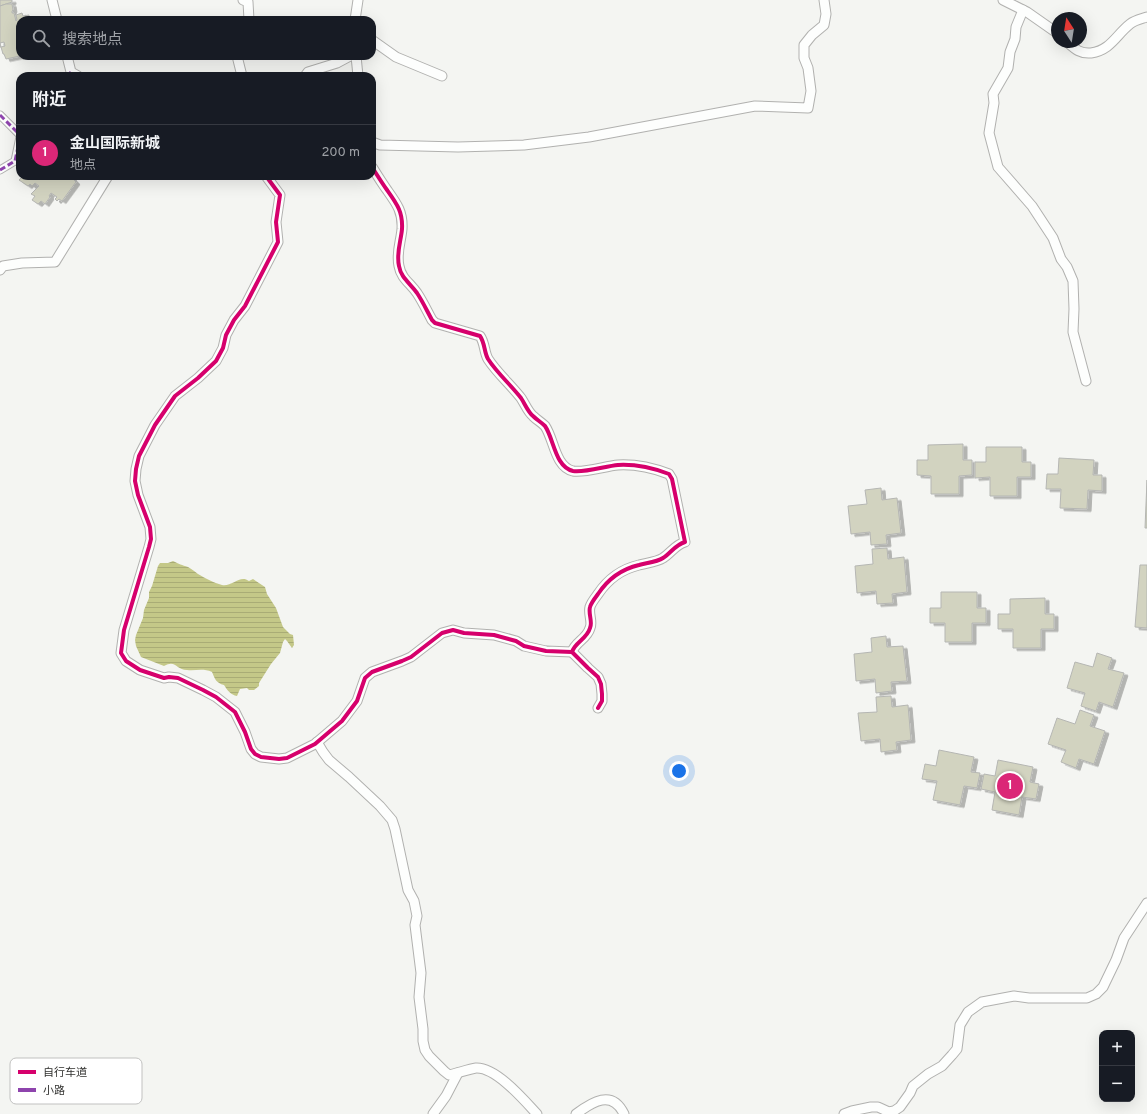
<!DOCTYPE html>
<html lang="zh">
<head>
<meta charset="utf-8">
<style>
  :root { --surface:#171b24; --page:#20242c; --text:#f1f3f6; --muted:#9ea1a6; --line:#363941; --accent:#db2777 }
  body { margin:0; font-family:Overpass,"Noto Sans SC",sans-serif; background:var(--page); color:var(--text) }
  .controls { position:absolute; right:12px; bottom:12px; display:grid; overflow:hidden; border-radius:8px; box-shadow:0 4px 16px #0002 }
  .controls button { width:36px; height:36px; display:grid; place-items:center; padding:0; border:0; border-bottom:1px solid var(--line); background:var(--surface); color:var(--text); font:20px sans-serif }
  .compass { position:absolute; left:1051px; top:12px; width:36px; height:36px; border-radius:50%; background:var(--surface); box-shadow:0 4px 16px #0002; rotate:348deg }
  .you { position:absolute; left:679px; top:771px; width:14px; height:14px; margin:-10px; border:3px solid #fff; border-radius:50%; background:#1a73e8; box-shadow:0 0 0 6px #1a73e833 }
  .badge { display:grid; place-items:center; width:26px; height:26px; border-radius:50%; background:var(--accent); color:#fff; font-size:13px; font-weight:700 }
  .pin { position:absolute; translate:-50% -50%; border:2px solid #fff; box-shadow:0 1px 4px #0006 }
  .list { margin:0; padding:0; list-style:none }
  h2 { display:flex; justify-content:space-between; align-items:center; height:52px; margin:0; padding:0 16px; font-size:17px }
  h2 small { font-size:13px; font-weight:400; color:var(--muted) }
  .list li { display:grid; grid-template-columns:26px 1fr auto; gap:12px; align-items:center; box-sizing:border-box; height:56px; padding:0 16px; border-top:1px solid var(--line) }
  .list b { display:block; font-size:15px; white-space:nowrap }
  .list p { margin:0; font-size:13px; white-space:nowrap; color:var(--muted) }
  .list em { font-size:13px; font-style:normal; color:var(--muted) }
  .icon { flex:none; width:22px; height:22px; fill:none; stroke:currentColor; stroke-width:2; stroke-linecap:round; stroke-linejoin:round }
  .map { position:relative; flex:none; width:1147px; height:1114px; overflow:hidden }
  .search { position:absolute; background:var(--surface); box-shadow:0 4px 16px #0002; left:16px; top:16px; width:360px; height:44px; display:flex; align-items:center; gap:10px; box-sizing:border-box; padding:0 14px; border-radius:12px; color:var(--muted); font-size:15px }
  .panel { position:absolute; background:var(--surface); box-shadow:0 4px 16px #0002; left:16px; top:72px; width:360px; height:108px; border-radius:12px }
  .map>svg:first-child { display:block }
  .water { fill:url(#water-rules) }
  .building { fill:#d2d3c0; stroke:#b5b6b3; filter:url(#shadow) }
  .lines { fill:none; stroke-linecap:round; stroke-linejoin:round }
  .pedestrian-casing { stroke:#b1b1af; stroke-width:9 }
  .minor-casing { stroke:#b1b1af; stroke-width:11 }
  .pedestrian { stroke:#fdfefd; stroke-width:7 }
  .minor { stroke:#fdfefd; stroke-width:9 }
  .quiet { stroke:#8e44ad; stroke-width:3; stroke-dasharray:6 3; stroke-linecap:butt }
  .cycleway-casing { stroke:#fff; stroke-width:6 }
  .cycleway { stroke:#d6006c; stroke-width:4 }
  .key { fill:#fff; stroke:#c1c1c0; stroke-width:1 }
  .key-label { font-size:11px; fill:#30302e }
</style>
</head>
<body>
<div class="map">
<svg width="1147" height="1114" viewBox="0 0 1147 1114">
  <defs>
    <pattern id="water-rules" width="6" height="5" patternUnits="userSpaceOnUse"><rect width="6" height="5" fill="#c4c888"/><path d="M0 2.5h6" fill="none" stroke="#a9ac76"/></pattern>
    <filter id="shadow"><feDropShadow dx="4" dy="2.5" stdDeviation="0" flood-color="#0004"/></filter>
  </defs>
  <rect width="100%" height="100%" fill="#f4f5f2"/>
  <path class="water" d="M173,561C179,564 182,565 188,567C192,569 195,572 198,574C205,578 214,583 222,585C232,587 240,574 249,581L253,579L265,587L267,594L276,608L283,627L290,634L293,635L294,645L292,648L287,641L285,639L283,642L280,653L271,664L259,683V686L254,690H249L247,688L240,689L237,696C231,695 227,690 224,685C216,683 215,679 212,672C203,668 196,671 187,670C176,670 176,659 164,666L141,657L136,646L135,640L136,635L143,618L144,610L149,598V592L152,586L158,566L160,563H168Z"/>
  <g class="building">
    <polygon points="0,0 12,0 12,2 0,6"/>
    <polygon points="6,4 12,4 13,10 12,11 12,13 14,13 16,21 17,20 16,15 22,13 23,16 29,15 29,19 32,18 32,20 20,20 20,56 6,59 4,54 3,54 1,47 5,46 4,42 0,43 1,47 0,47 0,6"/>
    <polygon points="23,176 73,176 72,178 76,182 62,201 59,199 57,201 55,199 57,197 51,193 49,196 50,197 45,204 41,201 38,204 32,200 35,196 31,194 39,186 35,183 32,186 30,184 28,186 19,180"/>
    <polygon points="963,444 963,460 972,460 972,475 959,476 959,494 931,494 931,476 917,475 917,460 928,460 928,445"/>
    <polygon points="986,447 1022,447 1022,462 1031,462 1031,477 1017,477 1017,496 990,496 990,477 975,478 975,462 986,462"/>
    <polygon points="1059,458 1094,460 1093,475 1102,475 1102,491 1088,490 1087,509 1060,508 1061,489 1046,489 1047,474 1058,474"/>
    <polygon points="1147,480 1147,528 1145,528"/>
    <polygon points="881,488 882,500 897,498 901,533 886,535 887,544 871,545 870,532 851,534 848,506 867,504 865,490"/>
    <polygon points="887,548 888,559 904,557 907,592 892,594 893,603 877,604 876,591 857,593 855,566 873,564 872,549"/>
    <polygon points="1140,565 1147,565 1147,628 1135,627"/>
    <polygon points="941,592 977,592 977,608 986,608 986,623 972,623 972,642 945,642 945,623 930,623 930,608 941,608"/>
    <polygon points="1045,598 1045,614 1054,614 1054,629 1041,629 1041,648 1013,648 1013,629 998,629 998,614 1010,614 1010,599"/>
    <polygon points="886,636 887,647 903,646 907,681 891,682 892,691 876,693 875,679 856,681 854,654 872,652 871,638"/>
    <polygon points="1097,653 1112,658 1108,669 1124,673 1113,707 1099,702 1096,711 1081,706 1085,693 1067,688 1075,662 1093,667"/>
    <polygon points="891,696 892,707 908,705 911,740 896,742 897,750 881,752 880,739 861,741 858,713 877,712 876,697"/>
    <polygon points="1080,710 1094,715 1090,726 1105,731 1094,764 1079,759 1076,768 1061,762 1066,750 1048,744 1057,718 1075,724"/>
    <polygon points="939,750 974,757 971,772 980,773 977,788 964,786 960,805 933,800 937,781 922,779 925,764 936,766"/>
    <polygon points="998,760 1033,767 1030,782 1039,784 1036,799 1022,797 1019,815 992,810 995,792 981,789 984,774 995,776"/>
  </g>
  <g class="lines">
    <g class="pedestrian-casing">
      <g id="pedestrian">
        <polyline points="0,115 20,135"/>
        <polyline points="0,170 15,161 20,137"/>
      </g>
    </g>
    <g class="minor-casing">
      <g id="minor">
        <polyline points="52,0 57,20"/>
        <polyline points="243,0 248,2 249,20"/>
        <polyline points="1003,0 1027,12 1057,33"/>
        <polyline points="1023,10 1016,27 1015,39 1010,52 1008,68 993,94 994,103 989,133 998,167 1032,206 1053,238 1061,259 1067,267 1073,281 1074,309 1073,332 1086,381"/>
        <polyline points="355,20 358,0"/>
        <polyline points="372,40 396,57 442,76"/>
        <path d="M1067,42C1075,49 1080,54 1091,53C1111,50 1116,35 1130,24C1135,20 1141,19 1147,17"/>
        <polyline points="67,56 71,72 78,76"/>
        <polyline points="237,56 242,76"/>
        <polyline points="356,56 358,76"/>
        <polyline points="305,76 308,72 337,63 350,56"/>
        <polyline points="372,142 380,145 458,147 524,145 589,137 755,106 808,108 811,91 808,68 804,58 804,45 812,35 824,25 826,14 824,0"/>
        <path d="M372,167C377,175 382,183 387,190C397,204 403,212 402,229C401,241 396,253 399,266C401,278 410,283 417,293C423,302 427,311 432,320L435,323L480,336C485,343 484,352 488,359C497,373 511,385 521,398C525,404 528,412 533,416C537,420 541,422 545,426C554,439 555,467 573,471C584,473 606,466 618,465C636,464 653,468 669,474L672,479L685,542C675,545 671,553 663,558C657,562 646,563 639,565C622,569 608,579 598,594C595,598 591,603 590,607C588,614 593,622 590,628C587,639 575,642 572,652L588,668L598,677L601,684L602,694V701L598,708"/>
        <polyline points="266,176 280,195 276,222 278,242 245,306 234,320 226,335 223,348 216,361 198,378 175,396 155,425 139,456 136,469 135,481 138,495 150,527 151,539 149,547 124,630 121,653 126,661 140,670 164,678 169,677 178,678 203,690 216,697 235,712 245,732 251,749 255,754 261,757 279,759 287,758 315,744 342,721 357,701 365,678 372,672 402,661 411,657 442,633 453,630 464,633 494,635 516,641 524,646 546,651 572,652"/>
        <polyline points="0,270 3,266 22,263 55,262 108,176"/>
        <path d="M317,742L323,752L329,760L349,777L380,806L392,820L395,829L408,890L414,901L417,916L415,925L421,973L419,997L423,1029V1041L425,1050L429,1056L444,1071L449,1075C458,1073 469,1069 476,1068C496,1067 524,1100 537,1114"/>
        <polyline points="433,1114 446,1096 458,1073"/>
        <path d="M576,1114C592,1102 612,1089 624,1114"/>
        <polyline points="844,1114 852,1111 871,1107 878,1107 889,1112 894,1111 900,1107 910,1093 913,1086 928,1074 942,1066 952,1055 957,1049 960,1025 968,1012 982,1002 1014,996 1029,998 1087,998 1096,994 1103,987 1116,960 1124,938 1147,903"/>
      </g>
    </g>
    <use href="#pedestrian" class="pedestrian"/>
    <use href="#minor" class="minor"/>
    <g class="quiet">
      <polyline points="68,76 71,72"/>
      <polyline points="0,115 20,135"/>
      <polyline points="0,170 15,161 20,137"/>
    </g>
    <g class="cycleway-casing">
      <g id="cycleway">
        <path d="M372,167C377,175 382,183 387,190C397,204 403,212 402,229C401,241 396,253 399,266C401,278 410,283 417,293C423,302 427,311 432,320L435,323L480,336C485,343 484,352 488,359C497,373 511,385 521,398C525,404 528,412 533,416C537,420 541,422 545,426C554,439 555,467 573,471C584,473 606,466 618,465C636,464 653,468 669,474L672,479L685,542C675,545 671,553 663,558C657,562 646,563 639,565C622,569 608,579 598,594C595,598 591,603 590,607C588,614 593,622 590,628C587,639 575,642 572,652L588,668L598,677L601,684L602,694V701L598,708"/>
        <polyline points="266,176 280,195 276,222 278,242 245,306 234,320 226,335 223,348 216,361 198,378 175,396 155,425 139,456 136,469 135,481 138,495 150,527 151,539 149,547 124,630 121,653 126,661 140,670 164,678 169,677 178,678 203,690 216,697 235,712 245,732 251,749 255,754 261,757 279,759 287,758 315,744 342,721 357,701 365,678 372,672 402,661 411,657 442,633 453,630 464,633 494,635 516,641 524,646 546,651 572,652"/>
      </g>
    </g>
    <use href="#cycleway" class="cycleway"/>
  </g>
  <rect x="10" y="1058" width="132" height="46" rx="6" class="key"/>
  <rect x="18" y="1070" width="18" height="4" fill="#d6006c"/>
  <rect x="18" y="1088" width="18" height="4" fill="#8e44ad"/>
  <g class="key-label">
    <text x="43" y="1076">自行车道</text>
    <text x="43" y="1094">小路</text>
  </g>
</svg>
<div class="controls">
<button>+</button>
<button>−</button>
</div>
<svg class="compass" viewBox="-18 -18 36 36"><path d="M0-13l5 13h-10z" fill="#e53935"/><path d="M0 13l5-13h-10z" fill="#9ea1a6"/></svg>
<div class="you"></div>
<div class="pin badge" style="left:1010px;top:786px">1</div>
<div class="search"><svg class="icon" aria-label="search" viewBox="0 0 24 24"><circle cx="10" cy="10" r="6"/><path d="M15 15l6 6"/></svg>搜索地点</div>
<section class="panel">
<h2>附近<small></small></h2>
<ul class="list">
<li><span class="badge">1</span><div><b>金山国际新城</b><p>地点</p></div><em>200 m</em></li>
</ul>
</section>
</div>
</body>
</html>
